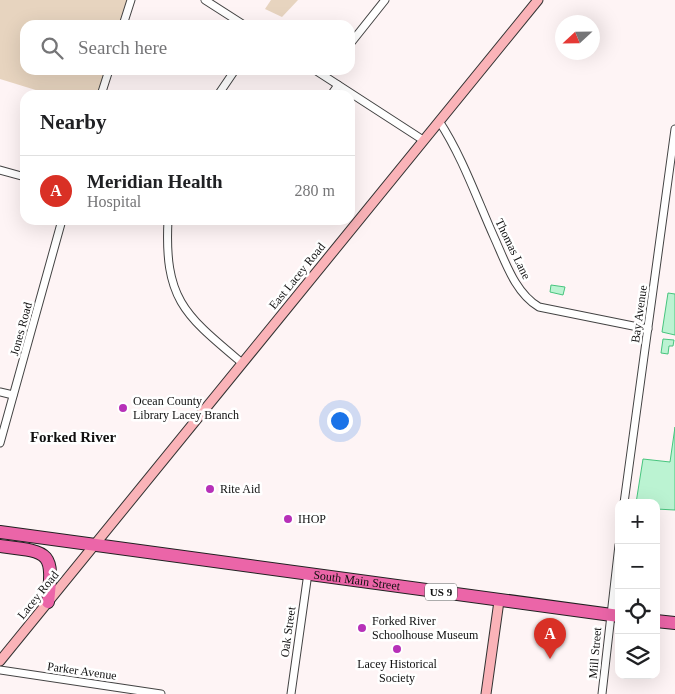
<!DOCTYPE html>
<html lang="en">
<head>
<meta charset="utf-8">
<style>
  :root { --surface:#fff; --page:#f2f2f2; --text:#202124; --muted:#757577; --line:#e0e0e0; --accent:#d93025 }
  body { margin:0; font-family:"Times New Roman",serif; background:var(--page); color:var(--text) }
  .controls { position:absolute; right:15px; bottom:15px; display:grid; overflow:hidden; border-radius:10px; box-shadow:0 5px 20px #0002 }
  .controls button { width:45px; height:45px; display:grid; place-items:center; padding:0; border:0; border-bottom:1px solid var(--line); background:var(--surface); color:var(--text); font:25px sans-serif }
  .compass { position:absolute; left:555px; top:15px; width:45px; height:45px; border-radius:50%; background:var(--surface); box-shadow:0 5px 20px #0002; rotate:248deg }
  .you { position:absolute; left:339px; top:420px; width:18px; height:18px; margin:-12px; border:4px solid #fff; border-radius:50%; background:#1a73e8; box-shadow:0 0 0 8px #1a73e833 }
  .badge { display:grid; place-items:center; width:32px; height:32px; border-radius:50%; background:var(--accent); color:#fff; font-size:16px; font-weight:700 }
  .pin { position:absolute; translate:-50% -41px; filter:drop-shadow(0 1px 2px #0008) }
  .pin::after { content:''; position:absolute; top:26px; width:18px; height:15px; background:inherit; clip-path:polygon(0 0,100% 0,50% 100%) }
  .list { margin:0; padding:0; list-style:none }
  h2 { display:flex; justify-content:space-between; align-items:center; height:65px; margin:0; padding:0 20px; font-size:21px }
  h2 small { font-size:16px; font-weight:400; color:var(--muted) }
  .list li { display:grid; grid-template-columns:32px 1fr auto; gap:15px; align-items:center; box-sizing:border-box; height:70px; padding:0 20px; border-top:1px solid var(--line) }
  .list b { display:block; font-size:19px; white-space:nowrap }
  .list p { margin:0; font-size:16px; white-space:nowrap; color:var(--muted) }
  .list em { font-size:16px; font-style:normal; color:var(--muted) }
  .icon { flex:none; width:28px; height:28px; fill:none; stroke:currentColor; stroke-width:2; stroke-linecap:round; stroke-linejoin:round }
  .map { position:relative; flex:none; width:675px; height:694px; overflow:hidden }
  .search { position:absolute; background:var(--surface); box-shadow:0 5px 20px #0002; left:20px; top:20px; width:335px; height:55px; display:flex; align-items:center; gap:12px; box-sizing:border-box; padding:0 18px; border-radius:15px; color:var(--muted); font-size:19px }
  .panel { position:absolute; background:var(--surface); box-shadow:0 5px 20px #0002; left:20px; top:90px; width:335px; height:135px; border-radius:15px }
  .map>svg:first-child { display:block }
  .green { fill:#e7d4bf }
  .water { fill:#bbf3d2; stroke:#47c57e }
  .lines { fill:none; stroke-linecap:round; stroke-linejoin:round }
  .street-casing { stroke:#434343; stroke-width:9 }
  .secondary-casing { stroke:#323232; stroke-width:11 }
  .highway-casing { stroke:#212121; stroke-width:14 }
  .street { stroke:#fff; stroke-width:7 }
  .secondary { stroke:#fab3b8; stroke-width:9 }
  .highway { stroke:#eb65a8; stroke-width:12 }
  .poi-dot { fill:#b730b8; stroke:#fff; stroke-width:2 }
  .labels { text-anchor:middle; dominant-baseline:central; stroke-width:5; stroke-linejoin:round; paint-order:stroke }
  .shield { fill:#fff; stroke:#585858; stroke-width:1 }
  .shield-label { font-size:11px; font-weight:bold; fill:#101010 }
  .street-label { font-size:12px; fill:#101010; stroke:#fff }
  .poi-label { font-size:12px; fill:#101010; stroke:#fff; text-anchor:start }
  .quarter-label { font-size:15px; font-weight:bold; fill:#101010; stroke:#fff }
</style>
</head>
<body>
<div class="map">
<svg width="675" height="694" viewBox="0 0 675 694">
  <rect width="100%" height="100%" fill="#fef4f5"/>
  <g class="green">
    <polygon points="0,0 130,0 123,25 25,25 25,70 109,70 101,95 52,95 0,79"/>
    <polygon points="271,0 298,0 282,17 265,9"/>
  </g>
  <g class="water">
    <polygon points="551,285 565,287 563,295 550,292"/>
    <polygon points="668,293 675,294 675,335 662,332"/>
    <polygon points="663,339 674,340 673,346 669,346 668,354 661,353"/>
    <polygon points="675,427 675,510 656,509 656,503 636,503 643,459 670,462"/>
  </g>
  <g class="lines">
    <g class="street-casing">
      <g id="street">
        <polyline points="205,0 244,25"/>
        <polyline points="123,25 131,0"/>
        <polyline points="350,44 385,0"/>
        <polyline points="315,70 423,140"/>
        <polyline points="101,95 109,70"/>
        <polyline points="218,95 235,70"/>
        <polyline points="331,95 338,85"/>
        <path d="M439,121C462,156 477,199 494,237C505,261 515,293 539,307L648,329"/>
        <polyline points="0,170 25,177"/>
        <path d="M168,220C164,300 185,315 242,363"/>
        <polyline points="0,392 13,395"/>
        <polyline points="0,443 62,220"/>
        <polyline points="624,503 675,129"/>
        <polyline points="0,670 161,694"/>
        <polyline points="291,694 308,573"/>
        <polyline points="602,694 619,545"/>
      </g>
    </g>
    <g class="secondary-casing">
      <g id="secondary">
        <polyline points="0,661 538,0"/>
        <polyline points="486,694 499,601"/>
      </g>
    </g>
    <g class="highway-casing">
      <g id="highway">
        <path id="s1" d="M0,532L619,616"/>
        <path d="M0,546C50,552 54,551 48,602"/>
        <polyline points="656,621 675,623"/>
      </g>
    </g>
    <use href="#street" class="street"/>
    <use href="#secondary" class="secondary"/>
    <use href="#highway" class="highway"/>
  </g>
  <g class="poi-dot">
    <circle cx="123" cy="408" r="5"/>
    <circle cx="210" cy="489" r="5"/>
    <circle cx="288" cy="519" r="5"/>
    <circle cx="362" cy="628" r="5"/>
    <circle cx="397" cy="649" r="5"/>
  </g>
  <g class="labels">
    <rect class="shield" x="425" y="583.5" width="32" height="17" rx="4"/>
    <g class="shield-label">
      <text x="441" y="592">US 9</text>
    </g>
    <g class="street-label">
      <text transform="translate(513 249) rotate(64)">Thomas Lane</text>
      <text transform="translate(297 276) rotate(-51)">East Lacey Road</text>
      <text transform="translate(639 314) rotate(-82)">Bay Avenue</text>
      <text transform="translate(21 329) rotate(-75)">Jones Road</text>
      <text stroke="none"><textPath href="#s1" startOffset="360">South Main Street</textPath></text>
      <text transform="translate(38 595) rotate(-51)">Lacey Road</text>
      <text transform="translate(288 632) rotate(-82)">Oak Street</text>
      <text transform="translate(595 653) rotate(-85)">Mill Street</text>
      <text transform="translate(82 671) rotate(8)">Parker Avenue</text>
    </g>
    <g class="poi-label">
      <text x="133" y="401">Ocean County<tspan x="133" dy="14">Library Lacey Branch</tspan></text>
      <text x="220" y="489">Rite Aid</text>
      <text x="298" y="519">IHOP</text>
      <text x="372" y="621">Forked River<tspan x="372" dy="14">Schoolhouse Museum</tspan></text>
      <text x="397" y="664" text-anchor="middle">Lacey Historical<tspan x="397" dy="14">Society</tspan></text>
    </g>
    <g class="quarter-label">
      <text x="73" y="437">Forked River</text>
    </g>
  </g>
</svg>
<div class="controls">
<button>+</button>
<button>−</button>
<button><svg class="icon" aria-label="locate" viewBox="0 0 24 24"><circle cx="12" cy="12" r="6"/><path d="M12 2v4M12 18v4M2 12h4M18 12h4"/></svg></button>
<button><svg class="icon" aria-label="layers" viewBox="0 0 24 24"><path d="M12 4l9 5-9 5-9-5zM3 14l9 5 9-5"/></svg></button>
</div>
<svg class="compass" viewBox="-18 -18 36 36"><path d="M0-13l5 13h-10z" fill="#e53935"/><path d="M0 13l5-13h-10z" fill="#757577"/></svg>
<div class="you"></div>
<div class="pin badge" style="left:550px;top:659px">A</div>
<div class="search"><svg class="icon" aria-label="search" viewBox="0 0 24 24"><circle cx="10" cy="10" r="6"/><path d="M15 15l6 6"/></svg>Search here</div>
<section class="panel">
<h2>Nearby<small></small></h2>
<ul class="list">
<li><span class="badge">A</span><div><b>Meridian Health</b><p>Hospital</p></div><em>280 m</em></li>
</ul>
</section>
</div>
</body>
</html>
